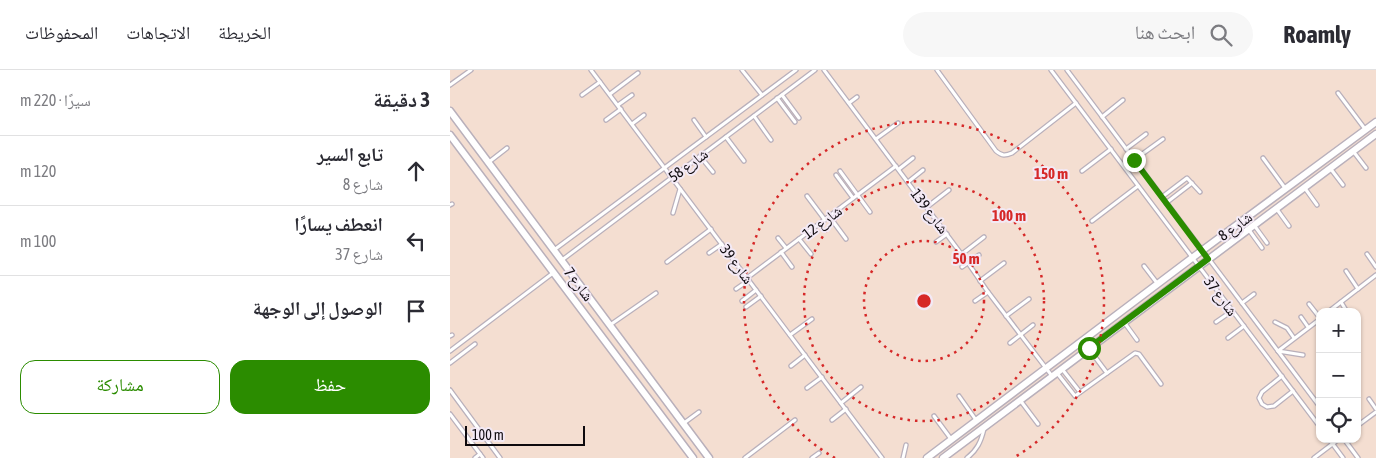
<!DOCTYPE html>
<html lang="ar">
<head>
<meta charset="utf-8">
<style>
  :root { --surface:#fff; --page:#f7f7f7; --text:#2b2b33; --muted:#7c7c81; --line:#e1e1e2; --accent:#2b8c00 }
  body { margin:0; font-family:"Asap Condensed","Noto Naskh Arabic",sans-serif; background:var(--page); color:var(--text); direction:rtl }
  .controls { position:absolute; right:15px; bottom:15px; display:grid; overflow:hidden; border-radius:10px; box-shadow:0 1px 4px #0004 }
  .controls button { width:45px; height:45px; display:grid; place-items:center; padding:0; border:0; border-bottom:1px solid var(--line); background:var(--surface); color:var(--text); font:25px sans-serif }
  .scale { position:absolute; left:15px; bottom:12px; width:120px; box-sizing:border-box; padding-left:5px; border:2px solid #0e0a0e; border-top:0; font-size:14px; line-height:18px; white-space:nowrap; color:#0e0a0e; -webkit-text-stroke:4px #f3e9f5; paint-order:stroke }
  .stop { position:absolute; width:15px; height:15px; margin:-11px; border:4px solid #2b8c00; border-radius:50%; background:#fff }
  .stop.end { background:#2b8c00; border-color:#fff; box-shadow:0 1px 5px #0008 }
  .list { margin:0; padding:0; list-style:none }
  h2 { display:flex; justify-content:space-between; align-items:center; height:65px; margin:0; padding:0 20px; font-size:21px }
  h2 small { font-size:16px; font-weight:400; color:var(--muted) }
  .list li { display:grid; grid-template-columns:32px 1fr auto; gap:15px; align-items:center; box-sizing:border-box; height:70px; padding:0 20px; border-top:1px solid var(--line) }
  .list b { display:block; font-size:19px; white-space:nowrap }
  .list p { margin:0; font-size:16px; white-space:nowrap; color:var(--muted) }
  .list em { font-size:16px; font-style:normal; color:var(--muted) }
  .actions { display:flex; gap:10px; padding:15px 20px }
  .actions a { flex:1; padding:11px 0; border:1px solid var(--accent); border-radius:15px; text-align:center; font-size:18px; color:var(--accent) }
  .actions .main { background:var(--accent); color:#fff }
  .icon { flex:none; width:28px; height:28px; fill:none; stroke:currentColor; stroke-width:2; stroke-linecap:round; stroke-linejoin:round }
  .map { position:relative; flex:none; width:926px; height:388px; overflow:hidden; direction:ltr }
  header { display:flex; align-items:center; gap:30px; box-sizing:border-box; height:70px; padding:0 25px; background:var(--surface); border-bottom:1px solid var(--line) }
  header strong { font-size:24px }
  nav { display:flex; gap:28px; margin-inline-start:auto; font-size:18px }
  .search { width:350px; height:45px; background:var(--page); display:flex; align-items:center; gap:12px; box-sizing:border-box; padding:0 18px; border-radius:28px; color:var(--muted); font-size:19px }
  main { display:flex }
  aside { flex:1; background:var(--surface) }
  .map>svg:first-child { display:block }
  .industrial { fill:#f4ded1; fill-rule:evenodd }
  .lines { fill:none; stroke-linecap:round; stroke-linejoin:round }
  .lane-casing { stroke:#b9b0bb; stroke-width:5.5 }
  .street-casing { stroke:#b9b0bb; stroke-width:9 }
  .lane { stroke:#fff; stroke-width:3 }
  .street { stroke:#fff; stroke-width:6 }
  .route { stroke:#2b8c00; stroke-width:6 }
  .ring { fill:none; stroke:#d62828; stroke-width:2.5; stroke-dasharray:2.5 5 }
  .labels { text-anchor:middle; dominant-baseline:central; stroke-width:4; stroke-linejoin:round; paint-order:stroke }
  .street-label { font-size:15px; fill:#0e0a0e; stroke:#f3e9f5 }
  .centre { fill:#d62828; stroke:#f3e9f5; stroke-width:2.5 }
  .ring-label { font-size:15px; text-anchor:middle; font-weight:bold; fill:#d62828; stroke:#f3e9f5; stroke-width:4; stroke-linejoin:round; paint-order:stroke }
</style>
</head>
<body>
<header>
<strong>Roamly</strong>
<div class="search"><svg class="icon" aria-label="search" viewBox="0 0 24 24"><circle cx="10" cy="10" r="6"/><path d="M15 15l6 6"/></svg>ابحث هنا</div>
<nav><a>الخريطة</a><a>الاتجاهات</a><a>المحفوظات</a></nav>
</header>
<main>
<div class="map">
<svg width="926" height="388" viewBox="0 0 926 388">
  <rect width="100%" height="100%" fill="#f3e9f5"/>
  <path class="industrial" d="M0,0H926V388H0ZM870,242H907V369H870Z"/>
  <g class="lines">
    <g class="lane-casing">
      <g id="lane">
        <polyline points="141,0 432,388"/>
        <polyline points="292,0 312,25"/>
        <polyline points="374,0 518,193 538,222 602,306"/>
        <path d="M487,0L546,81C552,86 555,86 562,83L626,33"/>
        <polyline points="601,0 870,357"/>
        <polyline points="617,0 870,337"/>
        <polyline points="0,15 21,0"/>
        <polyline points="888,23 915,59"/>
        <polyline points="160,24 188,3"/>
        <polyline points="132,25 150,12"/>
        <polyline points="332,25 349,48"/>
        <polyline points="327,28 345,52"/>
        <polyline points="399,33 407,27"/>
        <polyline points="168,35 182,25"/>
        <polyline points="304,46 321,70"/>
        <polyline points="652,47 673,30"/>
        <polyline points="156,50 171,39"/>
        <polyline points="244,50 256,67"/>
        <polyline points="182,54 194,45"/>
        <polyline points="276,67 294,91"/>
        <polyline points="426,69 448,53"/>
        <polyline points="676,79 696,64"/>
        <polyline points="903,81 916,98"/>
        <polyline points="250,86 263,102"/>
        <polyline points="813,88 835,118"/>
        <polyline points="684,90 713,69"/>
        <polyline points="39,92 57,78"/>
        <polyline points="880,98 893,115"/>
        <polyline points="449,99 463,88"/>
        <polyline points="390,101 420,142"/>
        <polyline points="632,101 661,79"/>
        <polyline points="386,105 403,128"/>
        <polyline points="458,112 473,100"/>
        <polyline points="854,117 867,135"/>
        <polyline points="357,126 375,150"/>
        <polyline points="712,127 737,108 750,122"/>
        <polyline points="716,133 742,113"/>
        <polyline points="0,135 2,134"/>
        <polyline points="477,137 499,120"/>
        <polyline points="826,138 839,156"/>
        <polyline points="223,143 230,119"/>
        <polyline points="379,146 396,169"/>
        <polyline points="642,151 688,116"/>
        <polyline points="804,155 817,173"/>
        <polyline points="799,160 812,178"/>
        <polyline points="328,168 336,178"/>
        <polyline points="349,169 361,184"/>
        <polyline points="486,172 497,164"/>
        <polyline points="104,180 346,0"/>
        <polyline points="331,182 342,197"/>
        <polyline points="259,183 272,174"/>
        <polyline points="512,184 534,167"/>
        <polyline points="917,184 926,197"/>
        <polyline points="112,190 365,0"/>
        <polyline points="217,192 261,159"/>
        <polyline points="694,196 707,213"/>
        <polyline points="512,197 529,185"/>
        <polyline points="896,201 908,219"/>
        <polyline points="297,208 446,96"/>
        <polyline points="530,211 554,193"/>
        <polyline points="286,219 299,210"/>
        <polyline points="292,231 306,220"/>
        <polyline points="525,231 538,222"/>
        <polyline points="891,232 897,242"/>
        <polyline points="792,233 804,224"/>
        <polyline points="859,234 870,248"/>
        <polyline points="296,237 311,226"/>
        <polyline points="878,242 926,205"/>
        <polyline points="556,246 579,229"/>
        <polyline points="851,247 858,257"/>
        <polyline points="674,252 687,270"/>
        <polyline points="766,252 782,241"/>
        <polyline points="825,252 837,258 844,268"/>
        <polyline points="160,255 206,223"/>
        <polyline points="340,265 362,249"/>
        <polyline points="0,266 2,265"/>
        <polyline points="778,268 794,256"/>
        <polyline points="560,273 583,255"/>
        <polyline points="639,279 657,303"/>
        <polyline points="0,281 103,203"/>
        <polyline points="828,281 870,249"/>
        <polyline points="828,281 853,285"/>
        <polyline points="0,293 25,274"/>
        <polyline points="341,296 355,285"/>
        <polyline points="612,299 630,322"/>
        <polyline points="607,303 625,326 685,283 689,284 711,314"/>
        <polyline points="832,306 812,322 809,328 812,334 817,337 824,336 843,321"/>
        <polyline points="357,318 372,307"/>
        <polyline points="0,320 50,388"/>
        <polyline points="509,326 526,350"/>
        <polyline points="919,329 926,339"/>
        <polyline points="570,330 588,354"/>
        <polyline points="391,333 411,317"/>
        <polyline points="0,344 33,388"/>
        <polyline points="484,346 501,369"/>
        <polyline points="382,350 396,339"/>
        <polyline points="234,353 249,342"/>
        <polyline points="907,356 926,342"/>
        <polyline points="879,369 893,388"/>
        <polyline points="894,369 908,388"/>
        <polyline points="25,388 30,384"/>
        <polyline points="295,388 345,350"/>
        <polyline points="362,388 369,383"/>
        <polyline points="453,388 456,375"/>
        <path d="M517,388C527,380 531,372 534,359"/>
        <polyline points="864,388 889,369"/>
      </g>
    </g>
    <g class="street-casing">
      <g id="street">
        <polyline points="0,41 259,388"/>
        <polyline points="0,65 243,388"/>
        <polyline points="477,388 742,188 926,52"/>
        <polyline points="493,388 926,64"/>
      </g>
    </g>
    <use href="#lane" class="lane"/>
    <use href="#street" class="street"/>
  </g>
  <g class="lines">
    <polyline class="route" points="639,278 758,189 684,90"/>
  </g>
  <g class="ring">
    <circle cx="474" cy="231" r="60"/>
    <circle cx="474" cy="231" r="120"/>
    <path d="M385 388A180 180 0 1 1 563 388"/>
  </g>
  <g class="labels">
    <g class="street-label">
      <text transform="translate(238 95) rotate(-37)">شارع 58</text>
      <text transform="translate(480 141) rotate(53)">شارع 139</text>
      <text transform="translate(372 152) rotate(-37)">شارع 12</text>
      <text transform="translate(785 156) rotate(-36)">شارع 8</text>
      <text transform="translate(287 194) rotate(53)">شارع 39</text>
      <text transform="translate(129 214) rotate(53)">شارع 7</text>
      <text transform="translate(771 226) rotate(53)">شارع 37</text>
    </g>
  </g>
  <circle cx="474" cy="231" r="8" class="centre"/>
  <g class="ring-label">
    <text x="601" y="109">150 m</text>
    <text x="559" y="151">100 m</text>
    <text x="516" y="194">50 m</text>
  </g>
</svg>
<div class="controls">
<button>+</button>
<button>−</button>
<button><svg class="icon" aria-label="locate" viewBox="0 0 24 24"><circle cx="12" cy="12" r="6"/><path d="M12 2v4M12 18v4M2 12h4M18 12h4"/></svg></button>
</div>
<div class="scale">100 m</div>
<div class="stop" style="left:639px;top:278px"></div>
<div class="stop end" style="left:684px;top:90px"></div>
</div>
<aside>
<h2>3 دقيقة<small>سيرًا · 220 m</small></h2>
<ul class="list">
<li><svg class="icon" aria-label="ahead" viewBox="0 0 24 24"><path d="M12 20V5M6 11l6-6 6 6"/></svg><div><b>تابع السير</b><p>شارع 8</p></div><em>120 m</em></li>
<li><svg class="icon" aria-label="left" viewBox="0 0 24 24"><path d="M17 20v-9H6M10 6l-5 5 5 5"/></svg><div><b>انعطف يسارًا</b><p>شارع 37</p></div><em>100 m</em></li>
<li><svg class="icon" aria-label="arrive" viewBox="0 0 24 24"><path d="M6 21V4h12l-3 4 3 4H6"/></svg><div><b>الوصول إلى الوجهة</b></div></li>
</ul>
<div class="actions"><a class="main">حفظ</a><a>مشاركة</a></div>
</aside>
</main>
</body>
</html>
